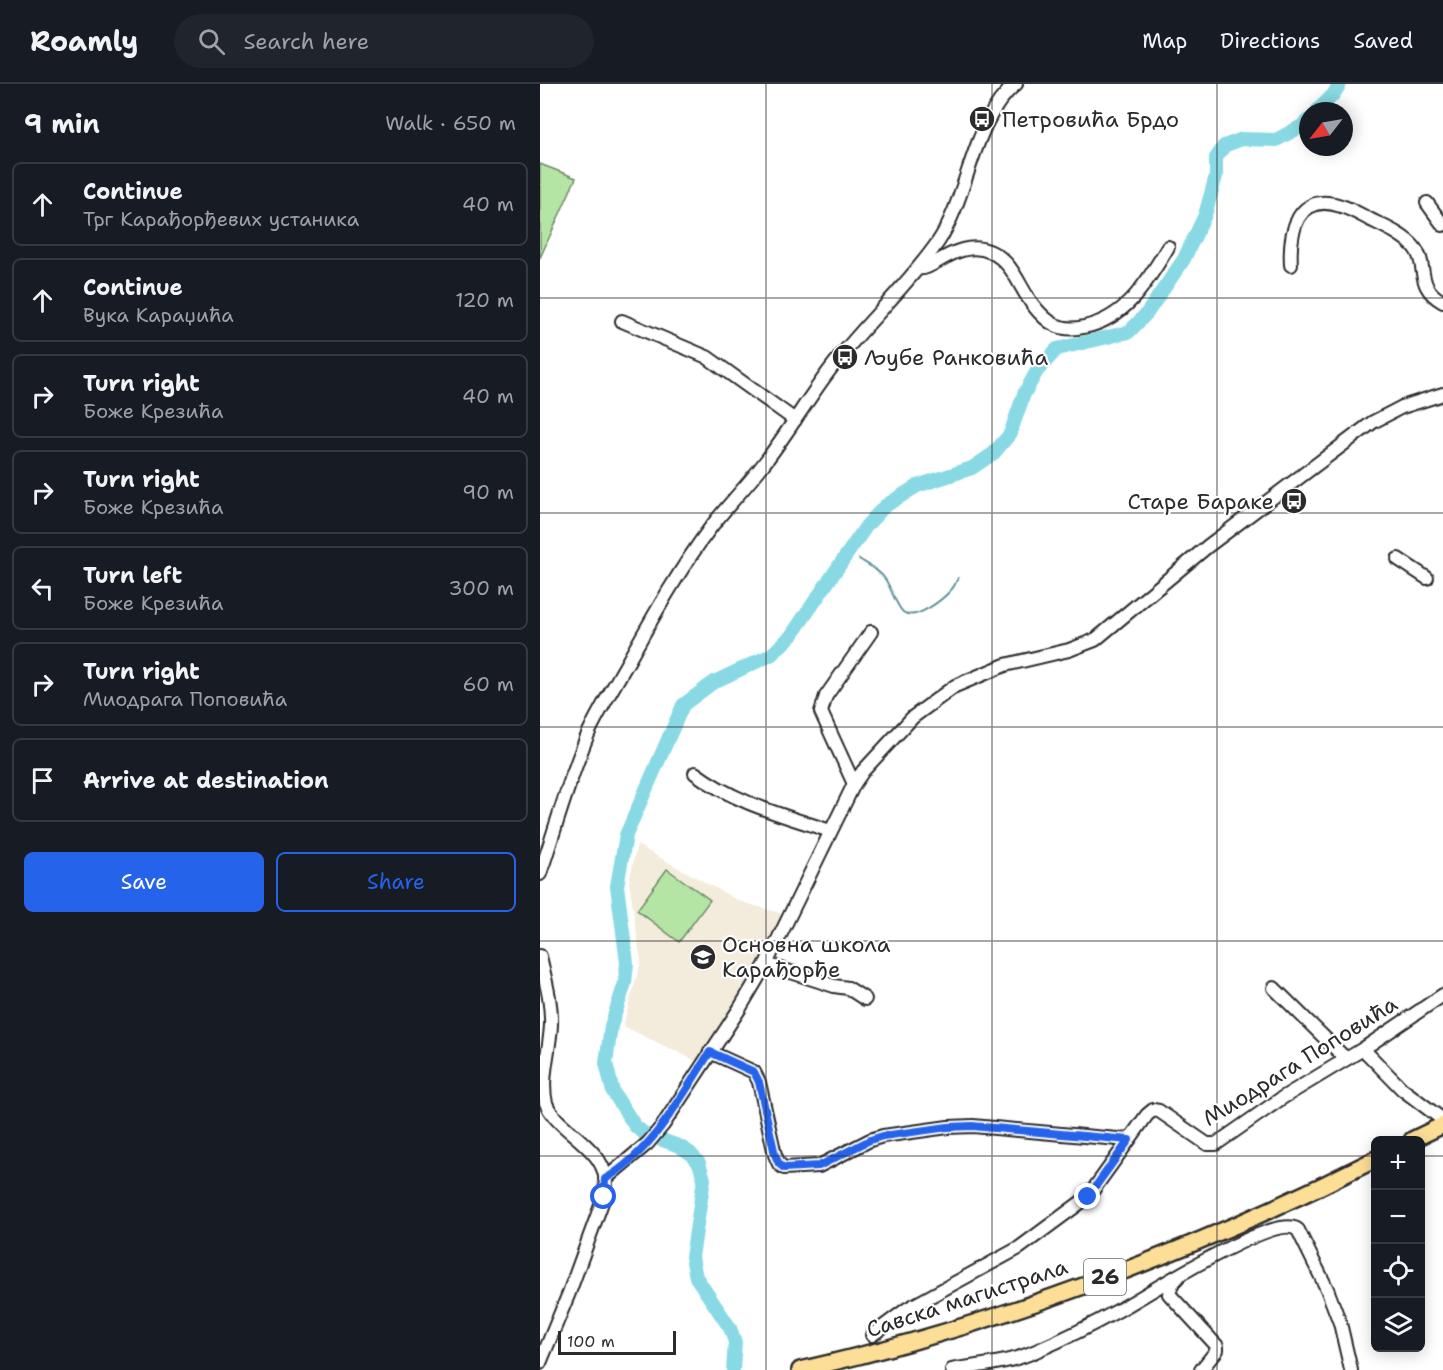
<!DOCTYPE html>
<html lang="en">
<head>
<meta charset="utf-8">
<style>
  :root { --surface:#171b24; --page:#20242c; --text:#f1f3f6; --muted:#9ea1a6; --line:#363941; --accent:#2563eb }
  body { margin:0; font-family:"Shantell Sans",sans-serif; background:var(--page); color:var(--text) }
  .controls { position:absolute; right:18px; bottom:18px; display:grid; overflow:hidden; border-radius:9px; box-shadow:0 3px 15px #0003 }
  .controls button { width:54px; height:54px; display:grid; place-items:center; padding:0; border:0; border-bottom:2px solid var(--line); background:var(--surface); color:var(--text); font:30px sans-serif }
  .compass { position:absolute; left:759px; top:18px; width:54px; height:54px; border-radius:50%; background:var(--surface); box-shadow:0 3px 15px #0003; rotate:239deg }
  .scale { position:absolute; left:18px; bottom:15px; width:118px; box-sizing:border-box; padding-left:6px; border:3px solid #2b2b2b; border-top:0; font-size:16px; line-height:21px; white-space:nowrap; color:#2b2b2b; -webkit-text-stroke:4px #fff; paint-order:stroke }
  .stop { position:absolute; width:18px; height:18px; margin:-14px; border:4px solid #2563eb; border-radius:50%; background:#fff }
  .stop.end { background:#2563eb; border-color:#fff; box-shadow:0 2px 6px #0008 }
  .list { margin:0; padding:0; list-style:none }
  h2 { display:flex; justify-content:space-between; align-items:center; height:78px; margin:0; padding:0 24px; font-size:26px }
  h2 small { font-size:20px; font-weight:400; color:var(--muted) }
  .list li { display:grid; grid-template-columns:39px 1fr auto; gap:18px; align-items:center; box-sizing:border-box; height:84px; margin:0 12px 12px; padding:0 12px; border:2px solid var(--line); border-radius:9px }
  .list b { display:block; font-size:22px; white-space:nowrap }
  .list p { margin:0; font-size:20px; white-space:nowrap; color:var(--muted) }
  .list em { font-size:20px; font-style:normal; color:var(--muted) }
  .actions { display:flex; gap:12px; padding:18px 24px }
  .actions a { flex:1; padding:14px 0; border:2px solid var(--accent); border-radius:9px; text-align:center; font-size:21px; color:var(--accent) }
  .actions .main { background:var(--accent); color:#fff }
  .icon { flex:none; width:33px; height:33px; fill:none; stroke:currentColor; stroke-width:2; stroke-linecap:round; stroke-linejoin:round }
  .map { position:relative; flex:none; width:903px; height:1286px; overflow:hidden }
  header { display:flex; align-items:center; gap:36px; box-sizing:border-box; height:84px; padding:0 30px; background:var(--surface); border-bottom:2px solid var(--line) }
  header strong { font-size:28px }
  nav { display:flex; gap:33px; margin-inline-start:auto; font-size:21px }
  .search { width:420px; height:54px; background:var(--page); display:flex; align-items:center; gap:15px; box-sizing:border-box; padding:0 21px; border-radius:33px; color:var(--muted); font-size:22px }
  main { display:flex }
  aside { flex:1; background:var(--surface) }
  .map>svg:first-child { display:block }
  .built { fill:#f3ecdd }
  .green { fill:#b5e5a4; stroke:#708868; stroke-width:1.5 }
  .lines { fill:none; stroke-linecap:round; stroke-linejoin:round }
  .stream { stroke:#63939a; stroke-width:2 }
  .river { stroke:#89d9e4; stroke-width:14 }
  .minor-casing { stroke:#2b2b2b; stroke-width:16 }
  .major-casing { stroke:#2b2b2b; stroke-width:20 }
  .minor { stroke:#fff; stroke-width:12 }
  .major { stroke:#fcde96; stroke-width:15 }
  .route { stroke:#2563eb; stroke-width:8 }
  .grid { fill:none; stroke:#2b2b2b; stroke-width:1.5; stroke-opacity:0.55 }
  .labels { text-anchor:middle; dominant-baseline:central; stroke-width:4.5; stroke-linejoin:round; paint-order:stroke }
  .shield { fill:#fff; stroke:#6b6b6b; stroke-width:1.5 }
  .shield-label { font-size:21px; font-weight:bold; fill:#2b2b2b }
  .poi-label { font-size:22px; fill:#2b2b2b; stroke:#fff; text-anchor:start }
  .street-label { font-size:22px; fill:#2b2b2b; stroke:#fff }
</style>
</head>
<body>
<header>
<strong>Roamly</strong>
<div class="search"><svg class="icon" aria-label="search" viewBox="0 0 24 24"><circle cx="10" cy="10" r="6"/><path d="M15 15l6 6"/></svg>Search here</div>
<nav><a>Map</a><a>Directions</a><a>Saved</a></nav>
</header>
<main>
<aside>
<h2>9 min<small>Walk · 650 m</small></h2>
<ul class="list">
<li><svg class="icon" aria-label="ahead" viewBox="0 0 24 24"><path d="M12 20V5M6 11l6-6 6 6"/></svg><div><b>Continue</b><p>Трг Карађорђевих устаника</p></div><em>40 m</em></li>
<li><svg class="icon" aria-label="ahead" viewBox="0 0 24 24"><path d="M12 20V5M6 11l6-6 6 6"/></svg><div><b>Continue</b><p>Вука Караџића</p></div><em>120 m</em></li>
<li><svg class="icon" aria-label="right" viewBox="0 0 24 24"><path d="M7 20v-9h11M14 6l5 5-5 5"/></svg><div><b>Turn right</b><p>Боже Крезића</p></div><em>40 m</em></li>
<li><svg class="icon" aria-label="right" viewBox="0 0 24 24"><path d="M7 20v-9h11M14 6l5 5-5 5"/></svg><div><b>Turn right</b><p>Боже Крезића</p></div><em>90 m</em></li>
<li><svg class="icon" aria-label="left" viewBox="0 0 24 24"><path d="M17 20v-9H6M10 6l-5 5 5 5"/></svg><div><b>Turn left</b><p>Боже Крезића</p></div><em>300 m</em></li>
<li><svg class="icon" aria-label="right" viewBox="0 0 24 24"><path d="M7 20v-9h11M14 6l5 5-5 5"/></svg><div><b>Turn right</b><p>Миодрага Поповића</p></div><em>60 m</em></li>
<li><svg class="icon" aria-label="arrive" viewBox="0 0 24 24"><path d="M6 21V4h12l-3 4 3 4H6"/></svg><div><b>Arrive at destination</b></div></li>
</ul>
<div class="actions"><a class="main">Save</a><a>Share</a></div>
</aside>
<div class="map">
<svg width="903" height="1286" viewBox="0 0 903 1286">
  <rect width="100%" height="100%" fill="#fff"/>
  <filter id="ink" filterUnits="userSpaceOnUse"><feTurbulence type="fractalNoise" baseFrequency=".0167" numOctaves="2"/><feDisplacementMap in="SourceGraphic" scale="12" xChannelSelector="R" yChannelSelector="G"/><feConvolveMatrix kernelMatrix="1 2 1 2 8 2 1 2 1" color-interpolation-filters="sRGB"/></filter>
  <g filter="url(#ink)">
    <polygon class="built" points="97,761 199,817 246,831 215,892 189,932 156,977 83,942 101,878 89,798"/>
    <g class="green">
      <polygon points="0,80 36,94 0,174"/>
      <polygon points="127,785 170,816 139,858 97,826"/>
    </g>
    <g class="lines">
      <path class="stream" d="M319,475C328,481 339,486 345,495C352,505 355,520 363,528C375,538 403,515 411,506C414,503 416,498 418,494"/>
      <g class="river">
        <polyline points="777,27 793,11 800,0"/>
        <polyline points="193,1286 195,1258 190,1244 156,1193 152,1173 164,1095 159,1079 150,1069 139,1062 105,1050 95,1042 73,1008 66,979 71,942 85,899 87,879 77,802 86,751 143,621 174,598 231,571 251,552 327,441 345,422 377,402 432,384 454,369 470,350 484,310 497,287 517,265 589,248 607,229 644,175 665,131 676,92 676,74 684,62 702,55 736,56 762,42 768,36"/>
      </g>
      <g class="minor-casing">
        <g id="minor">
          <polyline points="887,119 903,141"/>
          <path d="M751,181C749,148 757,107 801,122C811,125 821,131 831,136C845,143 864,151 874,163C889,181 874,202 903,218"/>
          <path d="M379,184C391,188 419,153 451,168C473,178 479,203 493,221C508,240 520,248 544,243C587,234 607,198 628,163"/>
          <polyline points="82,237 167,273 255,336"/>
          <polyline points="858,475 887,494"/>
          <path d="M155,689C195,719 243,731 290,747"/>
          <polyline points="314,700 281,628 286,612 331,548"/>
          <path d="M0,790C16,743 29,694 49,648C61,623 76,599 90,574C114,531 141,483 171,443C187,422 206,403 222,382C248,349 269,312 295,279C328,237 368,201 398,158C429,112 432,35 476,0"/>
          <path d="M0,872C5,895 12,918 11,941C10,966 0,994 6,1019C18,1051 77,1065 64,1113L29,1209L0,1279"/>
          <polyline points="226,880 294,902 308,904 325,915"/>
          <polyline points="734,904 802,971 808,974"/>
          <polyline points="823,965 862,1005 903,1036"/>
          <polyline points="170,968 214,988 219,998 235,1071 239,1080 244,1084 279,1082 330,1056 343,1052 408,1043 433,1042 589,1056"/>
          <polyline points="65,1095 108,1059 123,1041 200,924 226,880 314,700 323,687 373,633 415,602 465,581 529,566 555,556 668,462 833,338 862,323 903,310"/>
          <polyline points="639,1192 632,1200 629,1210 677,1262 677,1266 661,1286"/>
          <polyline points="332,1251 367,1225 479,1164 548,1113 607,1031 613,1026 619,1027 667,1060 676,1060 742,1014 823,965 903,911"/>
          <path d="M412,1286C440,1281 470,1279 496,1267C524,1255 552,1241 579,1226C605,1212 736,1127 758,1146L787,1205L800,1239L811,1286"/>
        </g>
      </g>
      <g class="major-casing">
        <g id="major">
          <polyline points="872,1056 903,1041"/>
          <path d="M260,1286C455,1242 657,1166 836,1075"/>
        </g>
      </g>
      <use href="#minor" class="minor"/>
      <use href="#major" class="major"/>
    </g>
  </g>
  <g class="lines" filter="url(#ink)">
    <path class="route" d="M64,1113L65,1095C113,1067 141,1013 170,968L214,988L219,998L235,1071L239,1080L244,1084L279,1082L330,1056L343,1052L408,1043L432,1042L589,1056L548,1113"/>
  </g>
  <path class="grid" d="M226,0V1286M452,0V1286M677,0V1286M0,214H903M0,429H903M0,643H903M0,857H903M0,1072H836M880,1072H903"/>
  <defs>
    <g id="bus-disc" transform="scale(1.35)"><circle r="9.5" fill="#2b2b2b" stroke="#fff"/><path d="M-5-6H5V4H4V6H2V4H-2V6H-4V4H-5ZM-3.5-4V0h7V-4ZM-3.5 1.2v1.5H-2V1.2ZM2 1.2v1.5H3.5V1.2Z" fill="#fff"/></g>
    <g id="school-disc" transform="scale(1.35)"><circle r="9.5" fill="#2b2b2b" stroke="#fff"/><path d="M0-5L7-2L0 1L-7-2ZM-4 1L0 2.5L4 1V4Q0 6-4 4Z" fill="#fff"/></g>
  </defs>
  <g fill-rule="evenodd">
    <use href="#bus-disc" x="442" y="35"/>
    <use href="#bus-disc" x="305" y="273"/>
    <use href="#bus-disc" x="754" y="417"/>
    <use href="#school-disc" x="163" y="873"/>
  </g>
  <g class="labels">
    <rect class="shield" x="544" y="1175" width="42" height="36" rx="4.5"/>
    <g class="shield-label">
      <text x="565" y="1193">26</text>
    </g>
    <g class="poi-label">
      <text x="462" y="35">Петровића Брдо</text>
      <text x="324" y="273">Љубе Ранковића</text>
      <text x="734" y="417" text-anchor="end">Старе Бараке</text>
      <text x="182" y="860">Основна школа<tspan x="182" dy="25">Карађорђе</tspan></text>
    </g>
    <g class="street-label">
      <text transform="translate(760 977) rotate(-32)">Миодрага Поповића</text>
      <text transform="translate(427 1214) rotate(-18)">Савска магистрала</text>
    </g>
  </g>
</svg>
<div class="controls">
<button>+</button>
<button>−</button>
<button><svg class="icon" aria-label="locate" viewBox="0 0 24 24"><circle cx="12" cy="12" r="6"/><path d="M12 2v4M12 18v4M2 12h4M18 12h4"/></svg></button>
<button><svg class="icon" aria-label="layers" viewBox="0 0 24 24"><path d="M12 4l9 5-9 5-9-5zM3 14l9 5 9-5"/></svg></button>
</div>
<svg class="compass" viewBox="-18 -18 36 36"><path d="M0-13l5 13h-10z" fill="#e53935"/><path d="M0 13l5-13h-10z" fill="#9ea1a6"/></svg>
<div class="scale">100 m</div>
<div class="stop" style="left:64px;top:1113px"></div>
<div class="stop end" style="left:548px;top:1113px"></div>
</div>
</main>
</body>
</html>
